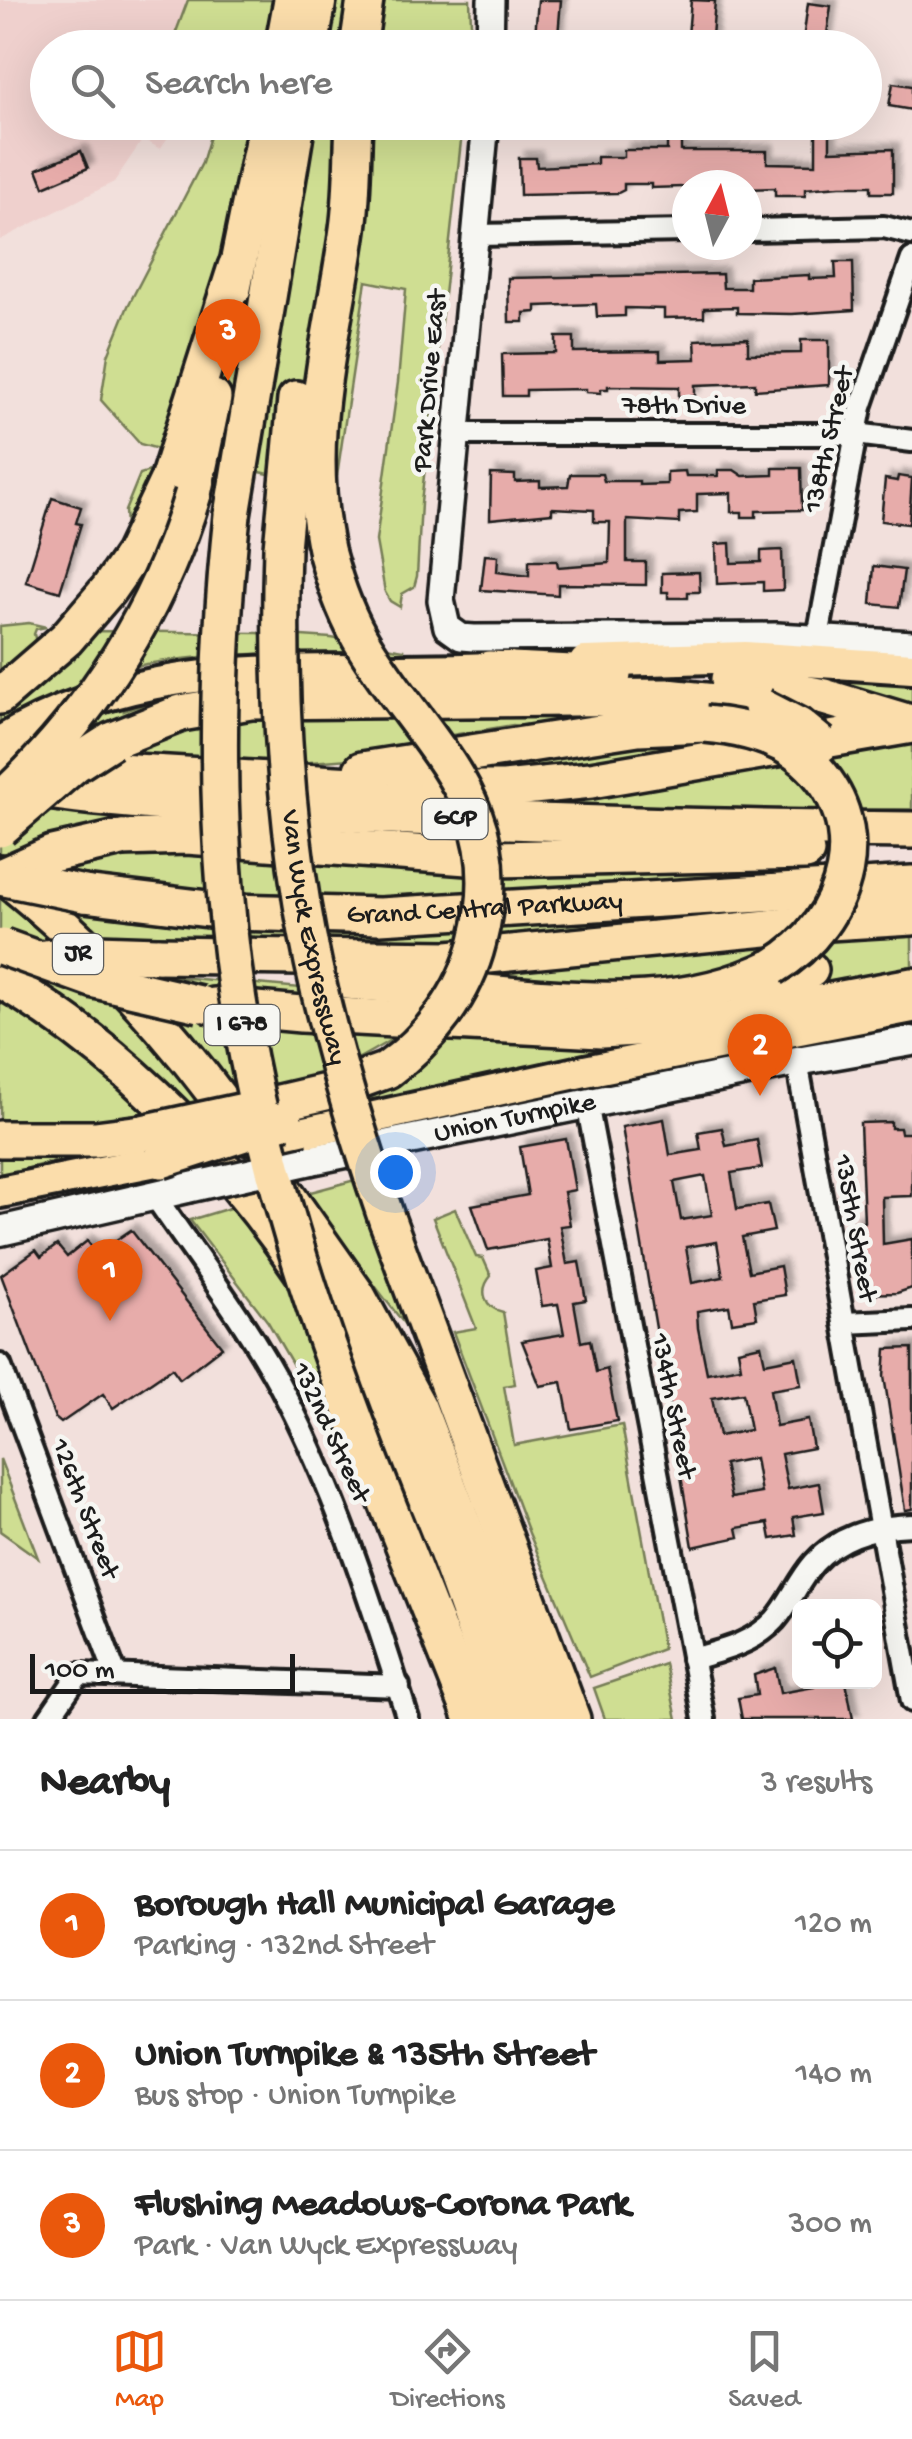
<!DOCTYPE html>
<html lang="en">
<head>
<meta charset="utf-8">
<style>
  :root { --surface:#fff; --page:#f2f2f2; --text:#222; --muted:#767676; --line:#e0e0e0; --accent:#ea580c }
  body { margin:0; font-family:"Gochi Hand",sans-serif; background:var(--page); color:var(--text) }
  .controls { position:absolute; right:30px; bottom:30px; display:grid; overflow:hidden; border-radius:15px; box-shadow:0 10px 40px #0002 }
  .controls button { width:90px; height:90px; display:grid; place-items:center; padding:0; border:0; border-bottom:2px solid var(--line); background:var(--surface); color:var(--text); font:50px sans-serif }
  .compass { position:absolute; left:672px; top:170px; width:90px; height:90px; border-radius:50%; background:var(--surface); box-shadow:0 10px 40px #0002; rotate:7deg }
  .scale { position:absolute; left:30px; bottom:25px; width:265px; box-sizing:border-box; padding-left:10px; border:5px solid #1c1c1c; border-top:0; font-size:28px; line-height:35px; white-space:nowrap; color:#1c1c1c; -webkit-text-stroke:8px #f6f6f2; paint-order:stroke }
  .you { position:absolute; left:395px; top:1172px; width:35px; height:35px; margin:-25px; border:8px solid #fff; border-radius:50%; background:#1a73e8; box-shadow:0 0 0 15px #1a73e833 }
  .badge { display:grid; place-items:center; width:65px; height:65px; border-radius:50%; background:var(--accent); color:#fff; font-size:32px; font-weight:700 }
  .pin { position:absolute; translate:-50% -82px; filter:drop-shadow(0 2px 5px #0008) }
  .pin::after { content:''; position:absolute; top:52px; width:35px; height:30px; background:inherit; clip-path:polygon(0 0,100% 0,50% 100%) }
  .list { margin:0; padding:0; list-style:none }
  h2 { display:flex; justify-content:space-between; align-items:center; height:130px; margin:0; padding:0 40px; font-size:42px }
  h2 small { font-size:32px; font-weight:400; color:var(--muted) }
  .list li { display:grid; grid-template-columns:65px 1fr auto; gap:30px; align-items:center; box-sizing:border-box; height:150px; padding:0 40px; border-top:2px solid var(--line) }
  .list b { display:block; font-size:38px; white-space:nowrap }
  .list p { margin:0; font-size:32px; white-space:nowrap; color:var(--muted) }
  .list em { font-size:32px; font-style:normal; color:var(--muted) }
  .icon { flex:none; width:55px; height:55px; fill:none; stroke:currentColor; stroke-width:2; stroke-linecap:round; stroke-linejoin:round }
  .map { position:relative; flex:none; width:912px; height:1719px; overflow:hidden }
  .search { position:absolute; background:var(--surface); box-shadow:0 10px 40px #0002; left:30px; right:30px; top:30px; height:110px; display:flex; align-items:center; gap:25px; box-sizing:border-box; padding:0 35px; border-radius:55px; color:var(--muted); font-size:38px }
  .sheet { height:580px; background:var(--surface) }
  nav { display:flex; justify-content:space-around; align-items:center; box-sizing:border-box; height:140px; border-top:2px solid var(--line); background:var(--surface); font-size:28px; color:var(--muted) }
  nav a { display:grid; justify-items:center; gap:5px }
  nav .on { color:var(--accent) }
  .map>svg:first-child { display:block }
  .built { fill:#efd0cd }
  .green { fill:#cfde92; stroke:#767d57; stroke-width:2.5 }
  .building { fill:#e7acaa; stroke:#1c1c1c; stroke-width:2.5; fill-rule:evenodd; filter:url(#shadow) }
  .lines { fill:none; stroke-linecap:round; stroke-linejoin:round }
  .minor-casing { stroke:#1c1c1c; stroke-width:28 }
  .tertiary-casing { stroke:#1c1c1c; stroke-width:32 }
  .secondary-casing { stroke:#1c1c1c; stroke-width:35 }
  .primary-casing { stroke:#1c1c1c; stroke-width:38 }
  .motorway-casing { stroke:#1c1c1c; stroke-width:42 }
  .minor { stroke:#f6f6f2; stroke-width:20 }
  .tertiary { stroke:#f6f6f2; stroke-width:25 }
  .secondary { stroke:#f6f6f2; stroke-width:28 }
  .primary { stroke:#fbddab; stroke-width:30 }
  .motorway { stroke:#fbddab; stroke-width:35 }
  .secondary-bridge-casing { stroke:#1c1c1c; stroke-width:35; stroke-linecap:butt }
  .motorway-bridge-casing { stroke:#1c1c1c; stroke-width:42; stroke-linecap:butt }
  .secondary-bridge { stroke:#f6f6f2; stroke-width:28 }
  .motorway-bridge { stroke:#fbddab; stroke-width:35 }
  .labels { text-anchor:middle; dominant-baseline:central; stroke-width:9; stroke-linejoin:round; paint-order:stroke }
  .shield { fill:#f6f6f2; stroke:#5d5d5c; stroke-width:2.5 }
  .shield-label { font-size:25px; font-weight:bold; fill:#1c1c1c }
  .street-label { font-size:28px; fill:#1c1c1c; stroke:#f6f6f2 }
</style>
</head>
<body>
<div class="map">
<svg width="912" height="1719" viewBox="0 0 912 1719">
  <defs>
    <filter id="shadow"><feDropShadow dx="6" dy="-6" stdDeviation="2.5" flood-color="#0004"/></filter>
  </defs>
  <rect width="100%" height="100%" fill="#f2e0dc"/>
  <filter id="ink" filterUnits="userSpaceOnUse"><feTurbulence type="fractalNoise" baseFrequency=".01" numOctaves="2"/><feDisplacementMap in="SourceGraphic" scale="20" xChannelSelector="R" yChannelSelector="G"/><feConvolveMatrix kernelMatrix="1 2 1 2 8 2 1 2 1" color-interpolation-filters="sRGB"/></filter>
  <g filter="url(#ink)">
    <polygon class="built" points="0,0 193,0 175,47 48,48 48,122 178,123 160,149 143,139 114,182 0,240"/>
    <g class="green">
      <polygon points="188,0 470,0 472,47 170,48"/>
      <polygon points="214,123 463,123 421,503 417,576 414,587 402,594 400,607 390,601 385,592 376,541 398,382 406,289 366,281 335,489 163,450 133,529 126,526 125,511 140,474 153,470 158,449 140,444 101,400 108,355 128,306 202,163"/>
      <path d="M29,623L46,627L36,629L34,634L37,646L89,631L257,633L331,638L404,650L403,654C315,653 228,650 141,665L133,667L124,711L148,703L150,713L674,709L527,727L513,725L440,737L399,747L376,757L258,766L104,793L111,823L170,849L815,864V873L513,894L317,901L122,886L128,919L278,933L385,935L776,909L485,944L132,939L139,979L204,1105L191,1111L118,1086L154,1122L0,1128V626Z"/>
      <polygon points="805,670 912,682 912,716 569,774 432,771 802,678"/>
      <polygon points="912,737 912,809 784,811 479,802"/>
      <polygon points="912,928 912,979 835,989 664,990 489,982 490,970"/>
      <polygon points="144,974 457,1002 453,1012 198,995"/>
      <path d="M168,1009L602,1047L605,1053L344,1110L389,1089L426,1060L394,1038C339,1071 305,1087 243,1102Z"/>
      <polygon points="98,1149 0,1176 0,1150"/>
      <polygon points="355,1180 409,1330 308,1199 307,1193"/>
      <polygon points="233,1207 346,1369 377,1429 337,1441 268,1322 190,1220"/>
      <path d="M455,1209L476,1257L483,1258L491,1276C478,1291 485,1308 503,1312L515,1384L504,1386L514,1445L622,1425L663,1649L590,1677L529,1533L453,1332L476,1328L433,1218Z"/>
      <polygon points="0,1459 38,1558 0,1531"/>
      <polygon points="665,1664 677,1719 605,1719 594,1688"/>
    </g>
    <g class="building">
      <polygon points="538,0 561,0 557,48 534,48"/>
      <polygon points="691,0 715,1 711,48 687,48"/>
      <polygon points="808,3 831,6 825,48 802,48"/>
      <polygon points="893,83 912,86 912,110 889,106"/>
      <polygon points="816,130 830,130 830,151 893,149 893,193 871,193 871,186 840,186 805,189 805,196 775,196 775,188 747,189 747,185 651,188 651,184 624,184 624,190 618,193 520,195 519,158 536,158 537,167 597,164 597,157 624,157 624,150 667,150 667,134 681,133 681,151 767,151 767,163 816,164"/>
      <polygon points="81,151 88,168 44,187 37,169"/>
      <polygon points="835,262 853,262 854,310 792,314 737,313 737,307 704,308 704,317 664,318 664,309 625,308 625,316 597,317 596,304 536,306 536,312 524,313 524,322 509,322 508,278 722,274 723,288 749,288 749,278 809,275 809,279 836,278"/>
      <polygon points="556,337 574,337 574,352 660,351 660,360 696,359 695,340 748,338 748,354 801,353 801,340 829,340 829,385 755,390 755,383 695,385 695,396 679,397 679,387 608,386 608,389 601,389 601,393 586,392 586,389 526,390 526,396 503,396 502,354 556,353"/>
      <polygon points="773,468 801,468 802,510 756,511 756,517 742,517 742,512 731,512 731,493 697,494 697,512 679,513 679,523 627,520 627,562 646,562 646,585 558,584 558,595 481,590 485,555 498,556 497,572 529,576 529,561 557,561 558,567 609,563 610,522 594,522 594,510 552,508 552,513 490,519 491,474 515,475 515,482 540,481 540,487 568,486 570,474 602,474 604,481 639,481 639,485 667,484 667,472 685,471 686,476 718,476 718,470 734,470 743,476 773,475"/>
      <polygon points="898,476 912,478 909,524 881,521 885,479 897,481"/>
      <polygon points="52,498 81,507 76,523 81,524 60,592 26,582"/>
      <polygon points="730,543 731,563 761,562 761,551 782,550 783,590 763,591 763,582 717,584 716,544"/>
      <polygon points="874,566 904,570 899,607 871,604"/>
      <polygon points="699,572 700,592 688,592 688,598 668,598 668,592 662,592 662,573"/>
      <path d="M664,1119L670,1155L701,1150L698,1132L722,1128L726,1146L757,1140L762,1168L731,1173L737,1209L768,1204L774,1231L742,1237L749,1272L780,1266L785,1295L754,1300L757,1318L732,1322L729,1306L697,1311L698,1328L707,1373L741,1367L738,1350L761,1345L765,1363L796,1357L801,1385L770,1390L776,1426L808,1420L813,1448L781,1454L788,1489L819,1483L824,1512L793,1517L796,1535L771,1539L768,1523L737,1528L739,1537L693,1547L622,1127ZM705,1176L712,1215L681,1220L674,1182ZM717,1242L723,1277L692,1283L686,1247ZM743,1393L750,1430L719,1436L712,1398ZM755,1458L761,1493L731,1498L724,1464Z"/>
      <polygon points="891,1122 891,1128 900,1128 901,1133 912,1133 912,1196 882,1197 883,1244 912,1239 912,1288 897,1293 862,1294 862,1265 858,1265 857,1239 853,1239 852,1222 864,1222 860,1123"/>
      <polygon points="566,1139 575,1190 564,1192 570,1225 560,1226 567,1264 579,1262 586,1300 574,1302 581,1342 590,1340 596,1372 607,1369 617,1421 571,1429 562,1382 540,1386 522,1341 564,1334 558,1304 542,1306 536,1271 552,1268 547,1239 488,1250 472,1205 528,1195 520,1147"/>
      <polygon points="131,1230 222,1347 180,1379 172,1368 113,1408 103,1394 61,1423 55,1418 1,1275 36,1250 41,1257 57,1245 67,1257 87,1241 97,1253"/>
      <polygon points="912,1348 912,1509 905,1510 884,1376 886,1349"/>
      <polygon points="775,1668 780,1693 814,1687 813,1682 846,1682 853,1719 742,1719 738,1698 757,1695 754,1675"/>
    </g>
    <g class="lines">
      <g class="minor-casing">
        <g id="minor">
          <polyline points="747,230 884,227 912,234"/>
          <polyline points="475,235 687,231"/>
          <polyline points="456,434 856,434 912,441"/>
          <polyline points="818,637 861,407 912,259"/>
          <polyline points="797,1061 912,1701"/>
          <polyline points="587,1103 704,1719"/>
          <path d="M154,1195C199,1261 251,1328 287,1399C339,1501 374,1610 408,1719"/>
          <polyline points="844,1323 912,1320"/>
          <polyline points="0,1365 115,1673"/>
          <path d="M692,1659C721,1651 754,1643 775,1620C790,1603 799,1580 814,1563C839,1535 877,1526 912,1525"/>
          <polyline points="48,1719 79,1674 399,1686"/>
        </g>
      </g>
      <g class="tertiary-casing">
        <g id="tertiary">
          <polyline points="490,48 491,0"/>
          <polyline points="486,122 441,600 447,627 461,637 474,638 777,636 912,644"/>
        </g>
      </g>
      <g class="secondary-casing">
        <g id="secondary">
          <path id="s1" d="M311,1160L797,1061L912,1041"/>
          <polyline points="0,1231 187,1188"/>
        </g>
      </g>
      <g class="primary-casing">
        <g id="primary">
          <polyline points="585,662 745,657 912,668"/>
          <path d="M0,742C161,644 331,679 509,667"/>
          <polyline points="292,1135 585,1071 912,1007"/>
          <polyline points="0,1192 161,1160"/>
        </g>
      </g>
      <g class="motorway-casing">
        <g id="motorway">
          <polyline points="283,48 292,0"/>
          <polyline points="310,48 318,0"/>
          <polyline points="358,48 365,0"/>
          <polyline points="233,288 267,122"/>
          <polyline points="193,494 213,398"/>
          <polyline points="232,515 297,122"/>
          <polyline points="282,548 296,399"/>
          <path d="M327,554C301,438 332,344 348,229C353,194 352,158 354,122"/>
          <polyline points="489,669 613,675"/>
          <polyline points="729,679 824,697 907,722"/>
          <polyline points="0,696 66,639 108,590 133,554 168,480 236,267"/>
          <polyline points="111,741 181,713 251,701 667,697 762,707"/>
          <polyline points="0,760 101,770 252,779 419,789 504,789 591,780 912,725"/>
          <polyline points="362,770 638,727 705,724"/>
          <path d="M20,787C119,803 221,806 321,812C518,824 715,828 912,830"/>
          <polyline points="122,838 187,836 494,859 806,852"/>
          <path d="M0,873C95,947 177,1037 246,1136"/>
          <path id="s2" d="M84,894L233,912L380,916L912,884"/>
          <polyline points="157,955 448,959 829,922 912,917"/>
          <path d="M0,979C183,1087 313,1260 404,1449C445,1535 474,1629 506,1719"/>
          <path d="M346,981C400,985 454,990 508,995C600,1002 688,1009 773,967"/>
          <polyline points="749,1001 778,990 810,970"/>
          <polyline points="213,1006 301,1014 601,1030 707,1024 912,986"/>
          <polyline points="253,1109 326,1092 387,1070"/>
          <polyline points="0,1139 95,1139 142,1133"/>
          <polyline points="281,1187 357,1295 418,1407 538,1719"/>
          <polyline points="387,1220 572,1719"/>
          <polyline points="391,1513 473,1719"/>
        </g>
      </g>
      <use href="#minor" class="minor"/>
      <use href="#tertiary" class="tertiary"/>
      <use href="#secondary" class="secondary"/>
      <use href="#primary" class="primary"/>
      <use href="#motorway" class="motorway"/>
      <g class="secondary-bridge-casing">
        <polyline id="secondary-bridge" points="187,1188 311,1160"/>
      </g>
      <g class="motorway-bridge-casing">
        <g id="motorway-bridge">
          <path d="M232,515C213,696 213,879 248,1058C279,1215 332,1365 391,1513"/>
          <path id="s3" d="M282,548C278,667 282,786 302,904C320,1012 352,1117 387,1220"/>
          <path d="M327,554C336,587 347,618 365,647C428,750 513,805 478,941C465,994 430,1039 387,1070"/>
          <polyline points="762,707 799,726 821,744"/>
          <path d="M705,724C740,727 777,735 805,759C877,823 849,922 773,967"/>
          <path d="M0,801C91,716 157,614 193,494"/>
          <polyline points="0,829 75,764 111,741"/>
          <polyline points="0,877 52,854 122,838"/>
          <polyline points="0,877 84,894"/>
          <polyline points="3,947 95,980 200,1004"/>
          <polyline points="45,958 97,953 157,955"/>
          <polyline points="142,1133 253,1109"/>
          <polyline points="161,1160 284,1120"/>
        </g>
      </g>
      <use href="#secondary-bridge" class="secondary-bridge"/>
      <use href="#motorway-bridge" class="motorway-bridge"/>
    </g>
  </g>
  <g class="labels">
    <g class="shield">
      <rect x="422.5" y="799" width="65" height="40" rx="8"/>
      <rect x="53" y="934" width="50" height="40" rx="8"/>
      <rect x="204.5" y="1005" width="75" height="40" rx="8"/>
    </g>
    <g class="shield-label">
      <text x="455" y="819">GCP</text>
      <text x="78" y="954">JR</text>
      <text x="242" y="1025">I 678</text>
    </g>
    <g class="street-label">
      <text transform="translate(431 381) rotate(-85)">Park Drive East</text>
      <text x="684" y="407">78th Drive</text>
      <text transform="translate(830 440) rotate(-77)">138th Street</text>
      <text stroke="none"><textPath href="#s2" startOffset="402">Grand Central Parkway</textPath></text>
      <text stroke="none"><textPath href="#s3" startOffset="392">Van Wyck Expressway</textPath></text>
      <text stroke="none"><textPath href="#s1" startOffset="208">Union Turnpike</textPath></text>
      <text transform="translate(854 1228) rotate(80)">135th Street</text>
      <text transform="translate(672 1406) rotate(79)">134th Street</text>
      <text transform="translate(330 1433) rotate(65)">132nd Street</text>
      <text transform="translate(84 1509) rotate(69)">126th Street</text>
    </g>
  </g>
</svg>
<div class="controls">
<button><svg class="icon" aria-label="locate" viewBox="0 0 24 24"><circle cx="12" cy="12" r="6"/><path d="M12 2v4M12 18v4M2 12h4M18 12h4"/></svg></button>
</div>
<svg class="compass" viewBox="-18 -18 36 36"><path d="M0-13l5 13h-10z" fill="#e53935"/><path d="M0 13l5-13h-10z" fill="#767676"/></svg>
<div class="scale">100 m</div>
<div class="you"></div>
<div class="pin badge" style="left:110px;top:1321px">1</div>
<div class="pin badge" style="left:760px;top:1096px">2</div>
<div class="pin badge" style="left:228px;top:381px">3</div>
<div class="search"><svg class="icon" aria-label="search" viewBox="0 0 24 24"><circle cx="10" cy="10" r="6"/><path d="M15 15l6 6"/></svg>Search here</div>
</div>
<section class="sheet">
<h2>Nearby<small>3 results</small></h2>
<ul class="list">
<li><span class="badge">1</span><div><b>Borough Hall Municipal Garage</b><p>Parking · 132nd Street</p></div><em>120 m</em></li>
<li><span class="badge">2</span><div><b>Union Turnpike &amp; 135th Street</b><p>Bus stop · Union Turnpike</p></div><em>140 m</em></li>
<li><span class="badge">3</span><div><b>Flushing Meadows-Corona Park</b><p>Park · Van Wyck Expressway</p></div><em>300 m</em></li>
</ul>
</section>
<nav>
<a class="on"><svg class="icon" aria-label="map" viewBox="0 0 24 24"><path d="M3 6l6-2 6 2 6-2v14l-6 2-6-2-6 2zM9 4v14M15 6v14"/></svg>Map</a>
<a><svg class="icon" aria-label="directions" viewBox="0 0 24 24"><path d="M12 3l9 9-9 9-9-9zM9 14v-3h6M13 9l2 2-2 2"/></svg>Directions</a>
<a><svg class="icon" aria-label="saved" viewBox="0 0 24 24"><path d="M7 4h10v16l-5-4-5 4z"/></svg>Saved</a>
</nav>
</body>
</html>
